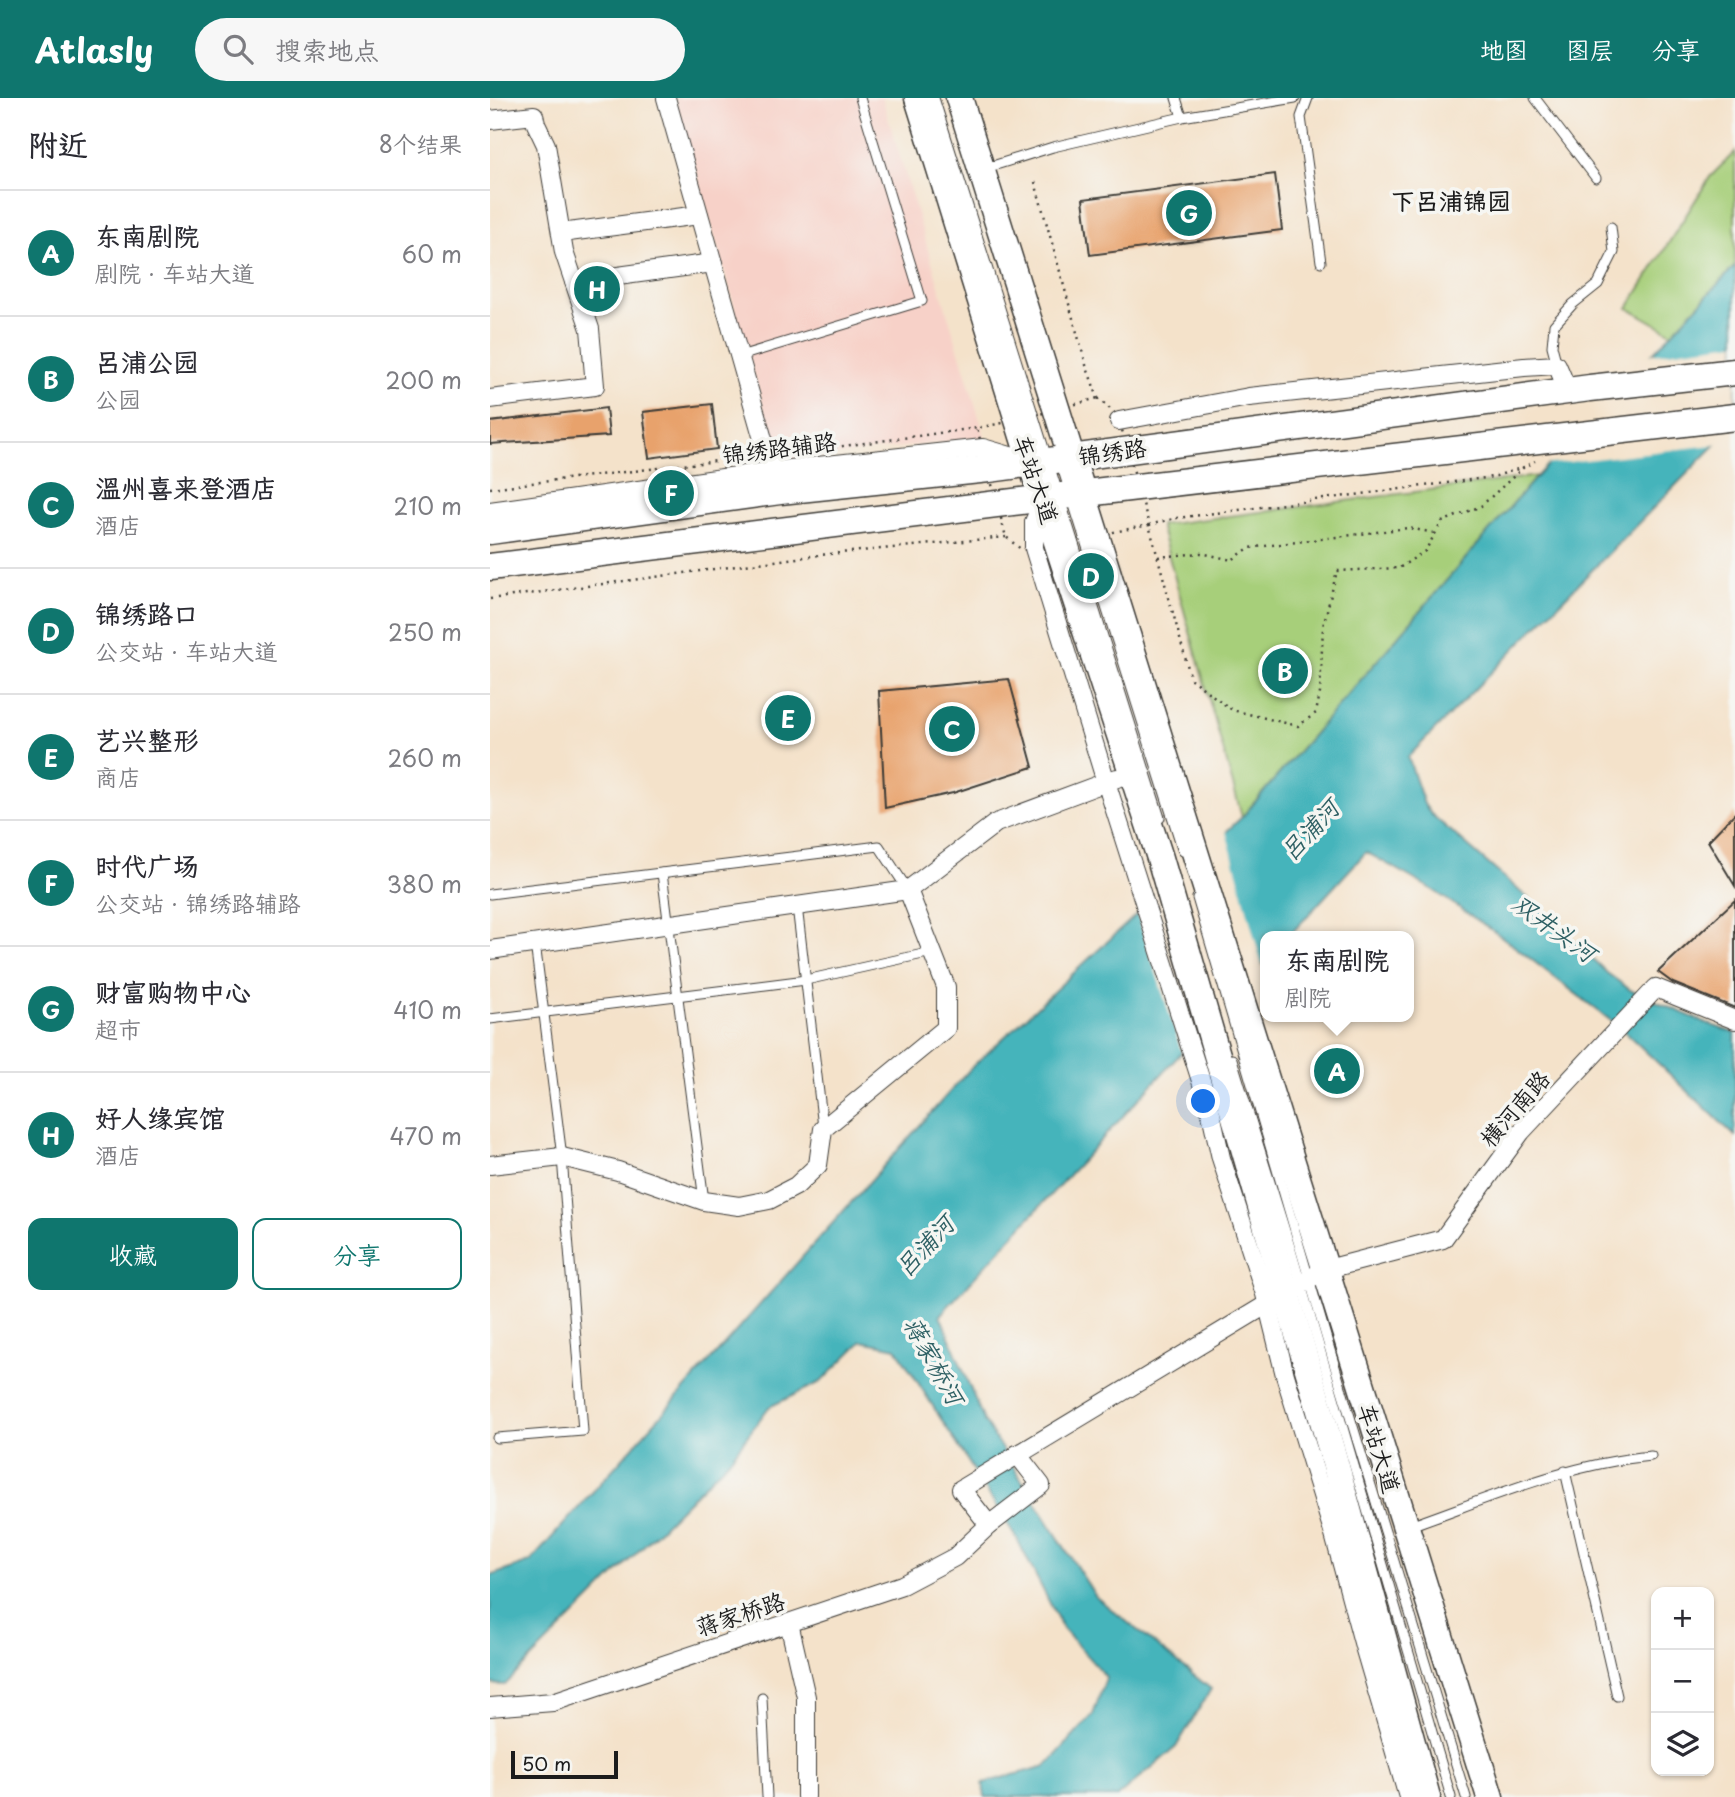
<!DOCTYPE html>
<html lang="zh">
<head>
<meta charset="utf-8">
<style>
  :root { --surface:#fff; --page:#f7f7f7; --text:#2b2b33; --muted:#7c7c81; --line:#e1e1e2; --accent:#0f766e }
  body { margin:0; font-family:"Playpen Sans","LXGW WenKai TC",sans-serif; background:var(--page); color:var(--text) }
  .controls { position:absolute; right:21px; bottom:21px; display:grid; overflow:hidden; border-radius:14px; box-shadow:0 2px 5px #0004 }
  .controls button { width:63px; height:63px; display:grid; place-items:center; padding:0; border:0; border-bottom:2px solid var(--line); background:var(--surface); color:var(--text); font:35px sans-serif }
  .scale { position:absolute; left:21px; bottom:18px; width:107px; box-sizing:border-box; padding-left:7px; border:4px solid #1c1c1c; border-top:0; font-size:19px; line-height:24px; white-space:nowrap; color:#1c1c1c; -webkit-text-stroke:5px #f6f6f2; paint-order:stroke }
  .you { position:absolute; left:714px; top:1004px; width:24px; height:24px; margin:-18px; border:5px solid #fff; border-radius:50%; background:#1a73e8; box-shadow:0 0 0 10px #1a73e833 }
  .badge { display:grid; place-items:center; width:46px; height:46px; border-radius:50%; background:var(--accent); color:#fff; font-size:23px; font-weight:700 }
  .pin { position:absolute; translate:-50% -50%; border:4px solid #fff; box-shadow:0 2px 7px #0006 }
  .popup { position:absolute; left:770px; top:833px; width:154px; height:91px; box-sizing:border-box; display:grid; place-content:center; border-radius:14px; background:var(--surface); filter:drop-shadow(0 2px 5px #0005); font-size:23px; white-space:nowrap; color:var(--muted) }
  .popup b { font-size:26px; color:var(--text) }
  .popup::after { content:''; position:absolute; left:50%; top:100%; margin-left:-14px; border:14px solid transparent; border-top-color:var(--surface) }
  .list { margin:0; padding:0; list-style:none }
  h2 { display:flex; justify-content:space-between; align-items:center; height:91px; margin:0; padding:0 28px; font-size:30px }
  h2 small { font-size:23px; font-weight:400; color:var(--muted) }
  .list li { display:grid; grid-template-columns:46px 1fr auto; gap:21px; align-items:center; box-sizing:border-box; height:126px; padding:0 28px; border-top:2px solid var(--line) }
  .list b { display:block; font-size:26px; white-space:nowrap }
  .list p { margin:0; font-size:23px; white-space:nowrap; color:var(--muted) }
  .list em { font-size:23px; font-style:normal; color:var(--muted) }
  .actions { display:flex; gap:14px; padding:21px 28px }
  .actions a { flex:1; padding:16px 0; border:2px solid var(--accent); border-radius:14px; text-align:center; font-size:24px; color:var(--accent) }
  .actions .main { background:var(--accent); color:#fff }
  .icon { flex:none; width:38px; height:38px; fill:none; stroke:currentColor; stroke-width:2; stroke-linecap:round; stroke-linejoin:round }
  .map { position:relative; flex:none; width:1245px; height:1699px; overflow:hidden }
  header { display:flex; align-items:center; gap:42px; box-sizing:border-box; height:98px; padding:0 35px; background:var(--accent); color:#fff }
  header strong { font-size:33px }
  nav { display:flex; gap:38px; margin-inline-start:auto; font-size:24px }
  .search { width:490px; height:63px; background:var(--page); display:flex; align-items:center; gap:18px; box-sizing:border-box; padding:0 24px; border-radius:38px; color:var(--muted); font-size:26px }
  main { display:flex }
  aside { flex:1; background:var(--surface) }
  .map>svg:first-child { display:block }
  .built { fill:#f7d1c8 }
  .green { fill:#a7cf7a; stroke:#62764b; stroke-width:2 }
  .water { fill:#44b4bb; stroke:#30686c; stroke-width:2 }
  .pier { fill:#f4e2ca }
  .building { fill:#e8a26c }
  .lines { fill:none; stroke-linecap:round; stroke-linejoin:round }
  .service-casing { stroke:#3c3a36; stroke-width:11 }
  .minor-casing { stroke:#3c3a36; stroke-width:20 }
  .primary-casing { stroke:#3c3a36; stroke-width:29 }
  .path { stroke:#3c3a36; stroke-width:2.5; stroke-dasharray:2 5; stroke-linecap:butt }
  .service { stroke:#fff; stroke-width:9 }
  .minor { stroke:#fff; stroke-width:18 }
  .primary { stroke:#fff; stroke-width:26 }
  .labels { text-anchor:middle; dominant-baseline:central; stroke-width:7; stroke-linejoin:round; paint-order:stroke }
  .street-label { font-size:23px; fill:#1c1c1c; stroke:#f6f6f2 }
  .neighbourhood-label { font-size:24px; font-weight:bold; fill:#1c1c1c; stroke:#f6f6f2 }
  .water-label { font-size:24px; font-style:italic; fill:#2e6064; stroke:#f6f6f2 }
</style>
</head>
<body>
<header>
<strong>Atlasly</strong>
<div class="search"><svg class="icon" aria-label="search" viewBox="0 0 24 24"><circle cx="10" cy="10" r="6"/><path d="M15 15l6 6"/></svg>搜索地点</div>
<nav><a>地图</a><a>图层</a><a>分享</a></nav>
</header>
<main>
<aside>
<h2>附近<small>8个结果</small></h2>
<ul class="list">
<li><span class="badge">A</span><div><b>东南剧院</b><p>剧院 · 车站大道</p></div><em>60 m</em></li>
<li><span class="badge">B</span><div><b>吕浦公园</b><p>公园</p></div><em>200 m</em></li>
<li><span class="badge">C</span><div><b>温州喜来登酒店</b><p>酒店</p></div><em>210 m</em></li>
<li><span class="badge">D</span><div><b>锦绣路口</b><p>公交站 · 车站大道</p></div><em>250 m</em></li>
<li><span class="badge">E</span><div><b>艺兴整形</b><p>商店</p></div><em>260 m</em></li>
<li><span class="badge">F</span><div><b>时代广场</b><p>公交站 · 锦绣路辅路</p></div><em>380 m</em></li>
<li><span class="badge">G</span><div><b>财富购物中心</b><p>超市</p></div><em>410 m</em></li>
<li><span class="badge">H</span><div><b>好人缘宾馆</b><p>酒店</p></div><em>470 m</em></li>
</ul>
<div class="actions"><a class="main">收藏</a><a>分享</a></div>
</aside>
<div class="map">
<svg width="1245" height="1699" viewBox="0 0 1245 1699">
  <rect width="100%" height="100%" fill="#f6f6f2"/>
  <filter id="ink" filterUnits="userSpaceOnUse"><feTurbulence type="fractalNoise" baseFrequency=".0143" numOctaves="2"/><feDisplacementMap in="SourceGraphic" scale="14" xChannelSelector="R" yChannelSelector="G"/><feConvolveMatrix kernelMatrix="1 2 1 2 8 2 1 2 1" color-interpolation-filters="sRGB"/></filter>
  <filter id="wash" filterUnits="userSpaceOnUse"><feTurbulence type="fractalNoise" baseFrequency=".00686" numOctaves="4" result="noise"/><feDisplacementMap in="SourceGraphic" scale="28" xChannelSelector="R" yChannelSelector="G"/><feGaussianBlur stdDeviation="1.57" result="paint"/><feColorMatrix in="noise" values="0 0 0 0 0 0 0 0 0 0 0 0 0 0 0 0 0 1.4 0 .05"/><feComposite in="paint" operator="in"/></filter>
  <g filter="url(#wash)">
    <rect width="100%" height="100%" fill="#f4e2ca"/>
    <polygon class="built" points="185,0 392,0 495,339 289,364"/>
    <g class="green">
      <polygon points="1245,54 1245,168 1182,235 1138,210 1220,79"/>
      <polygon points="1047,378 752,719 670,427"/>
    </g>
    <polygon class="water" points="1245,168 1245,327 918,659 934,706 941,716 1055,815 1117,875 1142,893 1221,927 1245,935 1245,1038 1133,932 1012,839 943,792 876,754 799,838 775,838 775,864 450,1217 494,1323 606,1499 721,1591 686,1649 627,1699 495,1699 493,1685 556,1668 603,1617 616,1579 573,1531 526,1439 406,1250 372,1243 331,1284 279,1309 240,1361 15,1587 0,1586 0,1478 40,1464 482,969 752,719 1047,378"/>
    <g class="pier">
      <polygon points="1245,245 1245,332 1232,346 1054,367 1156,257"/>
      <polygon points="735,730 773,871 693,958 646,812"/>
    </g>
    <g id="blocks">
      <g class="building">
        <polygon points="785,76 792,132 600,157 593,101"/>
        <polygon points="222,306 227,351 159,360 153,314"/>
        <polygon points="116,310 119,338 0,346 0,324"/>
        <polygon points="519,581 543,669 463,695 395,710 389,593"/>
        <polygon points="1245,715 1245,788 1218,743"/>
        <polygon points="1245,802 1245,910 1183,885 1168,874"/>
      </g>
    </g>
  </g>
  <g filter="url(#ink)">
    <use href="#blocks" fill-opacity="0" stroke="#3c3a36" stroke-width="2"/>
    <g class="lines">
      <g class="service-casing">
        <g id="service">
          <polyline points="444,0 670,720"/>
          <polyline points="686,0 692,19"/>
          <polyline points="818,0 811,19 831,164"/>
          <polyline points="1045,0 1106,80"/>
          <polyline points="493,71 563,49 692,19 805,0"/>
          <polyline points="250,258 432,203 370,0"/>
          <polyline points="1067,267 1062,248 1064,227 1083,206 1108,186 1124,154 1121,129"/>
          <polyline points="571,366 693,753"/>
          <polyline points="172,775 214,1103"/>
          <polyline points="0,796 389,748 418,792"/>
          <polyline points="707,800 850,1286 976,1699"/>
          <polyline points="307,808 333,1029"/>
          <polyline points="0,921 316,882 442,854"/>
          <polyline points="742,961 801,1152 961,1699"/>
          <polyline points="7,1340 93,1333 72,1059 45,845"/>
          <polyline points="1075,1373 1127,1598"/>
          <path d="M917,1429C997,1401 1076,1366 1161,1358"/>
          <polyline points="272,1600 277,1699"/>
        </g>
      </g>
      <g class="minor-casing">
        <g id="minor">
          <polyline points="176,0 282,373"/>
          <polyline points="0,22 44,17 46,26 56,47 74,154 100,231 105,288 0,301"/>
          <polyline points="71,135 209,117"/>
          <polyline points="84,184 223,165"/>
          <polyline points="629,323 759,299 1034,269 1067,267 1078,293"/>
          <polyline points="554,401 544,424 544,450 616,684 720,1011 731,1060 775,1196 795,1277 843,1433 875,1552 918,1699"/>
          <polyline points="0,413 282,373 493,350 534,362"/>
          <polyline points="0,852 418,792 506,725 627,680"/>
          <polyline points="0,1067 72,1059 128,1073 214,1103 249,1108 279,1102 306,1088 328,1067 333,1031 456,930 456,889 418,792"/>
          <polyline points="499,1427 471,1391 834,1172 953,1141 1031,1034 1166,890 1245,922"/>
          <polyline points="299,1525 316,1599 316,1699"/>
          <polyline points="0,1609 63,1604 412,1487 465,1459 499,1427 551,1387 527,1356"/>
        </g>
      </g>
      <g class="primary-casing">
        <g id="primary">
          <polyline points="428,0 541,364 670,760 844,1361 937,1699"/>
          <path d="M469,0C651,565 822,1133 1000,1699"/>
          <polyline points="0,433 290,393 499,371 1100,290 1245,274"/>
          <polyline points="0,469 596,395 1245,319"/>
        </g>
      </g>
      <g class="path">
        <polyline points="545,84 596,267 608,300"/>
        <polygon points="608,300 628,318 659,427 532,452 516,439 487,330 528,322"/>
        <polyline points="338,350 487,330"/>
        <polyline points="1034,369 1003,379 687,420 659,427 701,581 742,612 808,628 826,615 830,595 833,528 847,473 909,470 935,453 952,424 991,408 1034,369 1045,363"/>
        <polyline points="0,390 227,363"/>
        <polyline points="668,459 711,455 742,462 759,450 918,430 945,435"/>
        <polyline points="0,501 329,457 516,439"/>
      </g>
      <use href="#service" class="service"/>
      <use href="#minor" class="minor"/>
      <use href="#primary" class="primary"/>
    </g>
  </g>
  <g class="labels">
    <g class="street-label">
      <text transform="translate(289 349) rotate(-7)">锦绣路辅路</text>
      <text transform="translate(622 353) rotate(-8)">锦绣路</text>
      <text transform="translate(547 381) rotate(71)">车站大道</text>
      <text transform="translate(1024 1010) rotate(-49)">横河南路</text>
      <text transform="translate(890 1350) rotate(73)">车站大道</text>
      <text transform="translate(250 1515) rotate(-18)">蒋家桥路</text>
    </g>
    <g class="neighbourhood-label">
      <text x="961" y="102">下吕浦锦园</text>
    </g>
    <g class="water-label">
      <text transform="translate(819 731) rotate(-47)">吕浦河</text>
      <text transform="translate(1065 829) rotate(36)">双井头河</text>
      <text transform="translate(434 1147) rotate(-47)">吕浦河</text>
      <text transform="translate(445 1262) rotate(61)">蒋家桥河</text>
    </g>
  </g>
</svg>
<div class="controls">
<button>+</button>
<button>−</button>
<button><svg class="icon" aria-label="layers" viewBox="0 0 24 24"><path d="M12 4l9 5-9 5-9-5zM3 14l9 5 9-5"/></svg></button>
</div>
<div class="scale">50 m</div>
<div class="you"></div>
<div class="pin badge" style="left:847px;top:973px">A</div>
<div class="popup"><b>东南剧院</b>剧院</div>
<div class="pin badge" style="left:795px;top:573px">B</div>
<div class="pin badge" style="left:462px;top:631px">C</div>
<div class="pin badge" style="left:601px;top:478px">D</div>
<div class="pin badge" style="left:298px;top:620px">E</div>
<div class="pin badge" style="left:181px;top:395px">F</div>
<div class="pin badge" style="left:699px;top:115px">G</div>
<div class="pin badge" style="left:107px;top:191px">H</div>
</div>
</main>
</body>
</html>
